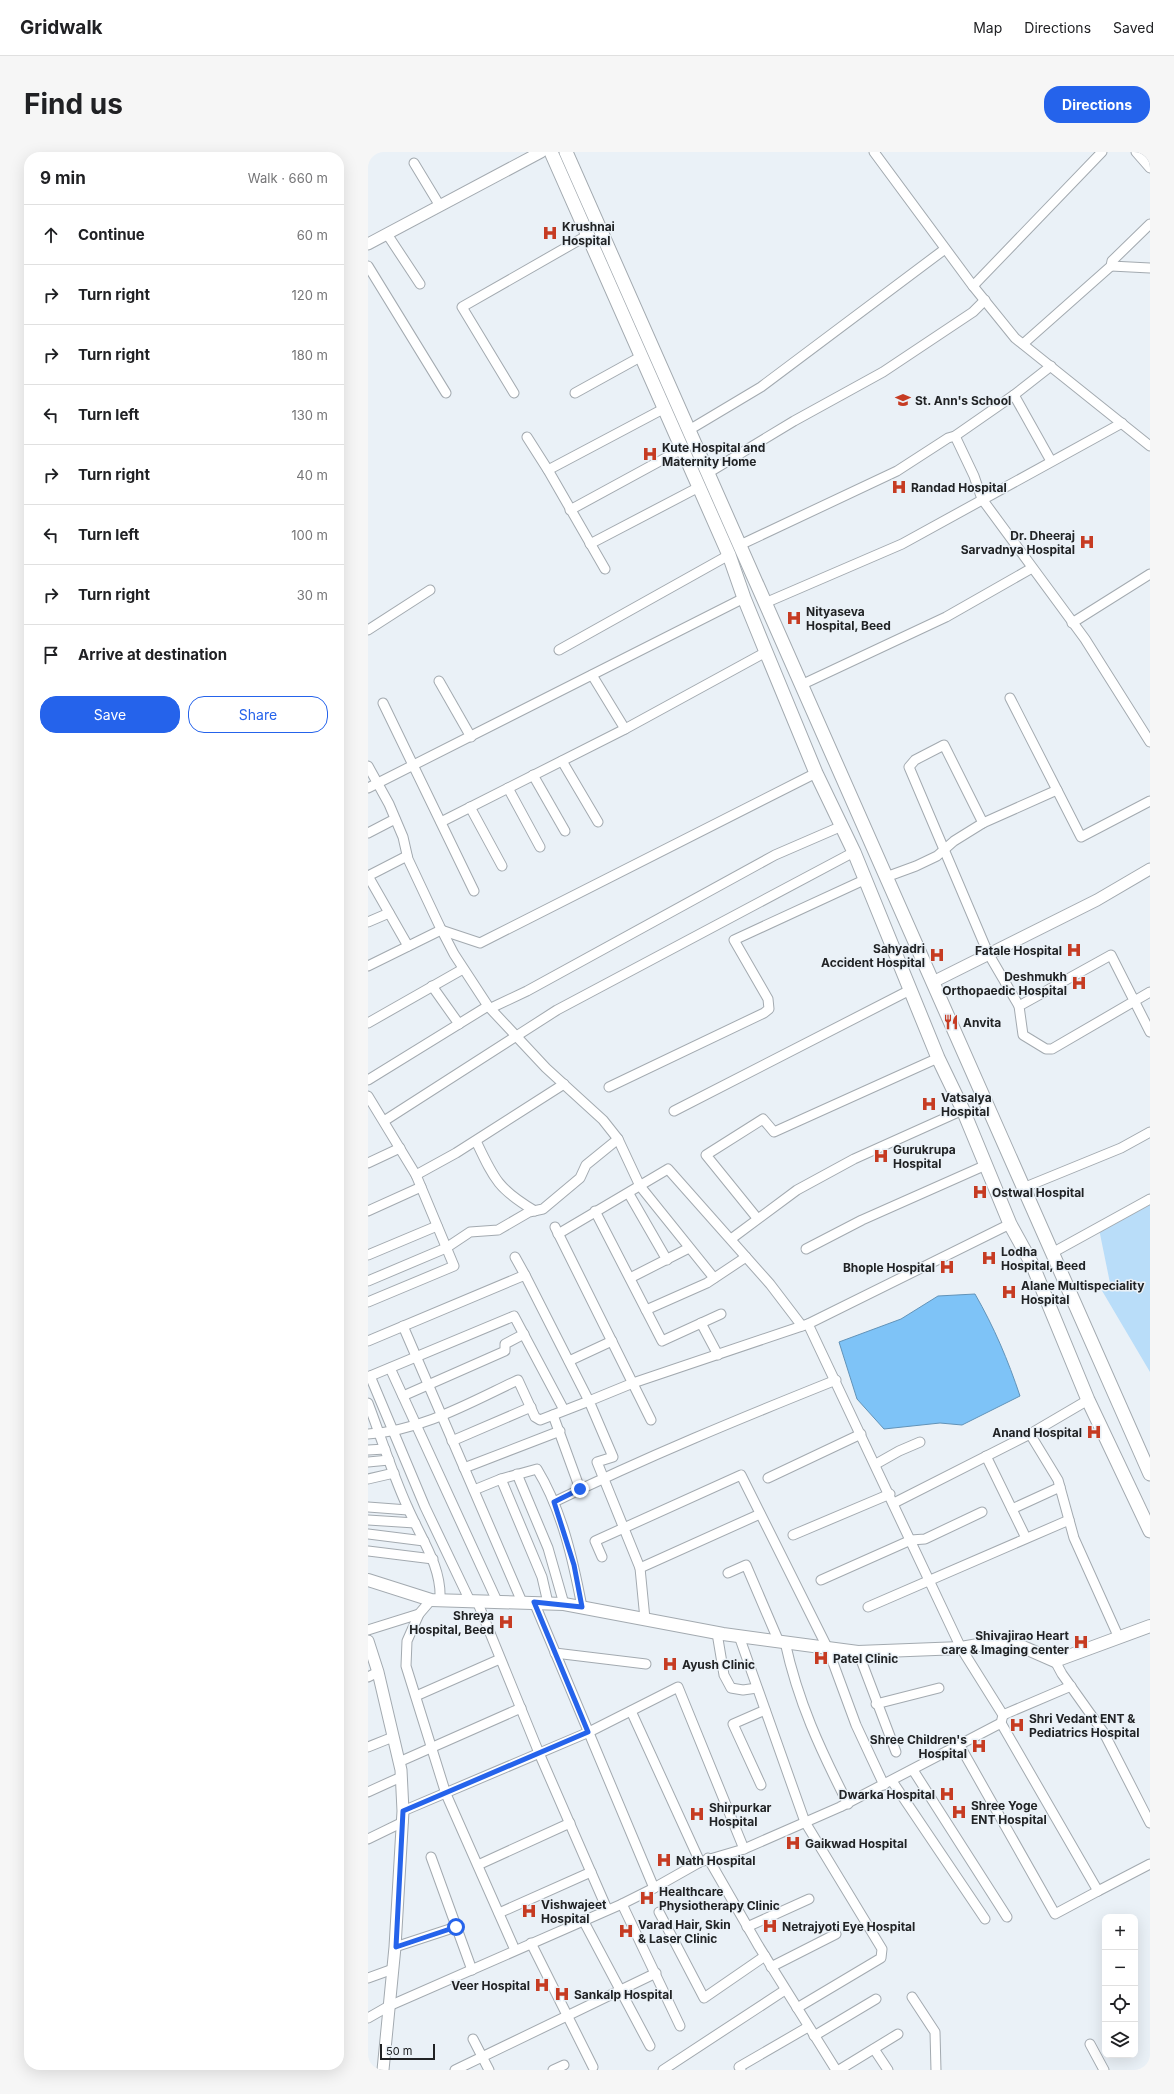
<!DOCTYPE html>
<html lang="en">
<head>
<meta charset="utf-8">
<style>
  :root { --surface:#fff; --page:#f6f6f6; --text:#202124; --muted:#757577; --line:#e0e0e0; --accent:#2563eb }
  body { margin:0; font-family:Inter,sans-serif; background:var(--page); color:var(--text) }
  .controls { position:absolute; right:12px; bottom:12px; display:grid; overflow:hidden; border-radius:8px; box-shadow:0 4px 16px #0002 }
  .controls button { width:36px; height:36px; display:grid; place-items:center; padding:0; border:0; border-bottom:1px solid var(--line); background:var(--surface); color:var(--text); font:20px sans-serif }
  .scale { position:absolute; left:12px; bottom:10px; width:55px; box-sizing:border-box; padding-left:4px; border:2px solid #212325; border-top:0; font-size:11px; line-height:14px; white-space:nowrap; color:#212325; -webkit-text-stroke:3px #eaf1f7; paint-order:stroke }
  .stop { position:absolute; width:12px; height:12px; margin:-9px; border:3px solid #2563eb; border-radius:50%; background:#fff }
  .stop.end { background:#2563eb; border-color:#fff; box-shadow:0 1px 4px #0008 }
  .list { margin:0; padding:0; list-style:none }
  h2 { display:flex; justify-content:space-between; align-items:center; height:52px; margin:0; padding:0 16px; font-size:17px }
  h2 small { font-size:13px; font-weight:400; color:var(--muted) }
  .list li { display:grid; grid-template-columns:26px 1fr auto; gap:12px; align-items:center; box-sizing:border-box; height:60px; padding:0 16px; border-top:1px solid var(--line) }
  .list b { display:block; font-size:15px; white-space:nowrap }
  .list em { font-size:13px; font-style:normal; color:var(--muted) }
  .actions { display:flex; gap:8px; padding:12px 16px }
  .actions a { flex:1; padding:9px 0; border:1px solid var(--accent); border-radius:16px; text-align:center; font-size:14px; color:var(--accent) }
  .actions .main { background:var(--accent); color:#fff }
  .icon { flex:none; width:22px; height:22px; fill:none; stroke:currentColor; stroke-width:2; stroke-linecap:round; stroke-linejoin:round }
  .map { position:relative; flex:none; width:782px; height:1918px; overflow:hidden; border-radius:16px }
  header { display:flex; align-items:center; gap:24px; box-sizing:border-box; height:56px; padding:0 20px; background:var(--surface); border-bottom:1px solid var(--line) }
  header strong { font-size:19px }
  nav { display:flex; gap:22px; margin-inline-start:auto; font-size:14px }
  .intro { display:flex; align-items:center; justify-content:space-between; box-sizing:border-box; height:96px; padding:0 24px }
  h1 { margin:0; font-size:28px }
  .button { padding:10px 18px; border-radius:16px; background:var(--accent); color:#fff; font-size:14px; font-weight:700 }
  main { display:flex; gap:24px; padding:0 24px }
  aside { flex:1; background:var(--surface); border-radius:16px; box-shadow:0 4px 16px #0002 }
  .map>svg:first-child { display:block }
  .green { fill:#b9ddf9 }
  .water { fill:#7ec3f7; stroke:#6293b8 }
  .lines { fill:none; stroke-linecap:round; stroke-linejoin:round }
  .minor-casing { stroke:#a3aab0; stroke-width:11 }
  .tertiary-casing { stroke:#a3aab0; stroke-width:13 }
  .secondary-casing { stroke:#a3aab0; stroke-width:14 }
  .primary-casing { stroke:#a3aab0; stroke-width:15 }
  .minor { stroke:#fff; stroke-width:9 }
  .tertiary { stroke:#fff; stroke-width:11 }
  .secondary { stroke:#fff; stroke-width:12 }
  .primary { stroke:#fff; stroke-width:13 }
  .route { stroke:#2563eb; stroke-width:5 }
  .labels { text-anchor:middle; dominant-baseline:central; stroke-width:3; stroke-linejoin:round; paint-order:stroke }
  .poi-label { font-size:12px; font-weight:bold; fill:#212325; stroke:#eaf1f7; text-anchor:start }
</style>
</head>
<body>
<header>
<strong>Gridwalk</strong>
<nav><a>Map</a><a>Directions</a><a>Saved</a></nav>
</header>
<div class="intro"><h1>Find us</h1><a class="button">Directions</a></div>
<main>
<aside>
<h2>9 min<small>Walk · 660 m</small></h2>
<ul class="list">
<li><svg class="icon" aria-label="ahead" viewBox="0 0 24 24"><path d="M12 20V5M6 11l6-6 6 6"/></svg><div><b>Continue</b></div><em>60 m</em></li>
<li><svg class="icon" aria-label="right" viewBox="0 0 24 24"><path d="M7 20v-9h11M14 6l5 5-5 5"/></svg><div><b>Turn right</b></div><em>120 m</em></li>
<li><svg class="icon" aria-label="right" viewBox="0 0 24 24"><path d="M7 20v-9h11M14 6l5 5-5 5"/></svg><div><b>Turn right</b></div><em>180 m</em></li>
<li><svg class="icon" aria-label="left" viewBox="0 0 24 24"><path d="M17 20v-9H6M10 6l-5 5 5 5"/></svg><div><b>Turn left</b></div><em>130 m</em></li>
<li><svg class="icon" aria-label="right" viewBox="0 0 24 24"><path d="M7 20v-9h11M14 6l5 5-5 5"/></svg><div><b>Turn right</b></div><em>40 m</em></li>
<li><svg class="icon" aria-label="left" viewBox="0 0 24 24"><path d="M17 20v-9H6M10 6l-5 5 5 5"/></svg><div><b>Turn left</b></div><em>100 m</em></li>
<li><svg class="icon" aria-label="right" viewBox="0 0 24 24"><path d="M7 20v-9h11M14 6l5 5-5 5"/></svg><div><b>Turn right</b></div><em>30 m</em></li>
<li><svg class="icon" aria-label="arrive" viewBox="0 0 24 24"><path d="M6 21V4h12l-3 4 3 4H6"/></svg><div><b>Arrive at destination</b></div></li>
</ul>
<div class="actions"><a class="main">Save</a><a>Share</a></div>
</aside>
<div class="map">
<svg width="782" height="1918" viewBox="0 0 782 1918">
  <rect width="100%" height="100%" fill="#eaf1f7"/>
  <polygon class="green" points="782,1051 782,1220 733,1137 742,1131 731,1077"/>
  <path class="water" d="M607,1142C626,1175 640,1208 652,1244L594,1273L572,1271L516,1277L489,1247L471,1190L533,1167L570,1144Z"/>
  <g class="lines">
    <g class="minor-casing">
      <g id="minor">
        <polyline points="506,0 605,134 647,186 782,294"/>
        <polyline points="768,0 782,16"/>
        <polyline points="46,11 72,54"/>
        <polyline points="19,82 52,132"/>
        <polyline points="0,114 78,241"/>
        <polyline points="743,114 782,116"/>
        <polyline points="605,134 734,0"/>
        <polyline points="655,192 743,114 744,109 782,72"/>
        <polyline points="146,241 94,155 220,83"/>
        <polyline points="207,241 274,204"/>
        <polyline points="646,243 683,309"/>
        <polyline points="321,278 393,235 577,97"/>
        <polyline points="587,284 606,324 614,347 717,487 782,590"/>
        <polyline points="159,285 180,318 237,417"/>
        <polyline points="180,318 297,256"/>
        <polyline points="340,321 426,269 515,220 605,160 617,148"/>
        <polyline points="202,358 314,297"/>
        <polyline points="222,392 331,335"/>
        <polyline points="372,393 529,319 580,286 587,284 646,243 683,214"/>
        <polyline points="397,451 534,392 754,271"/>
        <polyline points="704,471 782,422"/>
        <polyline points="0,478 62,438"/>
        <polyline points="191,498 361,403"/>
        <polyline points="224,523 257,577"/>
        <polyline points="71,529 103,585"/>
        <polyline points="433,533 578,465 664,416"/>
        <polyline points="642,546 713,685 782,649"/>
        <polyline points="15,551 106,739"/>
        <polyline points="194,609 230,670"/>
        <polyline points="0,614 21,652 35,685 40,707 72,775 86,802 120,854 178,916 235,968 250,987 272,1034 346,1126"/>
        <polyline points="165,623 197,679"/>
        <polyline points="0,636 376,446"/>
        <polyline points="140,636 172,695"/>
        <polyline points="102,655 134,714"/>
        <polyline points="73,670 257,577 398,500"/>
        <polyline points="615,671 576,593 547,608 541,615 620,801 651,854"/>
        <polyline points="0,681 27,667"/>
        <polyline points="39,704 0,724 40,794"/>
        <polyline points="518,725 548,714 569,704 586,689 615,671 689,638"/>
        <polyline points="0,770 21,761"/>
        <polyline points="0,814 73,778 112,791 448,621"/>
        <polyline points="64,834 91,872"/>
        <polyline points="782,840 684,897 678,897 655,883 651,854 743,803 782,880"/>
        <polyline points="123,856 159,839 407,703 474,674"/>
        <polyline points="0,871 95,817"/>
        <polyline points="0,928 120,854"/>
        <polyline points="241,935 396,861 401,857 400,847 366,788 496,728"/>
        <polyline points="0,944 48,1023 86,1114 0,1150"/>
        <polyline points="306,959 542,838"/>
        <polyline points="16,969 189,858 486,700"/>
        <path d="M108,989C126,1027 130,1037 167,1059"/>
        <polyline points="0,1011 32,996"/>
        <polyline points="48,1023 88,1001 196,932"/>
        <polyline points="655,1036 753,996 782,980"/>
        <polyline points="261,1042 299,1108"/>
        <polyline points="0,1059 53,1035"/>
        <polyline points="227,1059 294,1189 353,1162"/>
        <polyline points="389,1066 338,1003 395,967 406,980 570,906"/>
        <polyline points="187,1075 283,1268"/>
        <polyline points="190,1082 300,1017 402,1132 434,1174"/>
        <polyline points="363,1087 429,1038 486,1007 595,958"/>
        <polyline points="438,1097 494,1068 618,1013"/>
        <polyline points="684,1101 782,1047"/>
        <polyline points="0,1103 69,1074"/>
        <polyline points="147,1105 157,1123"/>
        <polyline points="262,1126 321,1096"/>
        <polyline points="0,1129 78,1096 102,1080 130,1078 161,1060 175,1057 212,1026 218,1013 250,987"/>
        <polyline points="278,1158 339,1131 378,1105"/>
        <polyline points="333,1171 350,1203"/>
        <polyline points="35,1174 154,1450"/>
        <path d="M0,1189L157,1123L221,1249L172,1268L167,1265L150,1228C103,1250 53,1279 0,1282"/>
        <polyline points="201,1209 244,1189"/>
        <polyline points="22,1216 129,1449"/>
        <polyline points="2,1224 57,1355 102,1449"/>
        <polyline points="0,1225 146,1164 196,1258"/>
        <polyline points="35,1244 137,1199 137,1192 156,1182"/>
        <path d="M0,1251C13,1285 24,1321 39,1354C52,1385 74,1414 72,1448"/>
        <polyline points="185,1263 212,1337"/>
        <polyline points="662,1282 690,1328 706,1386 751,1486"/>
        <polyline points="84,1289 163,1255"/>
        <polyline points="0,1298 17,1297"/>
        <polyline points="618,1304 658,1386"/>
        <polyline points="0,1310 21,1308"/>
        <polyline points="508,1312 531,1299 552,1290"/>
        <polyline points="96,1316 192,1279"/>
        <polyline points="149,1322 180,1396 196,1452"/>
        <polyline points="400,1326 493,1282"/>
        <polyline points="0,1327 26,1321"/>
        <path d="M133,1327L169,1317C194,1358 205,1408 214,1455"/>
        <polyline points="106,1338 133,1327 174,1425 180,1451"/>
        <path d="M186,1350C278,1305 373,1266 468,1228"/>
        <polyline points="526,1351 662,1282 720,1248"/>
        <polyline points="0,1355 40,1358"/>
        <polyline points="644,1357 692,1335"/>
        <polyline points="0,1368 47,1371"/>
        <polyline points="0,1382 56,1389"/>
        <polyline points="425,1383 522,1342"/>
        <polyline points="0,1399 65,1407"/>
        <polyline points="234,1405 227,1389 373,1323 460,1497 488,1573 516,1633"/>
        <polyline points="272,1416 392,1362"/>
        <polyline points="360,1421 378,1413 411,1490"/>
        <polyline points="453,1428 543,1388 557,1387 614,1360"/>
        <polyline points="63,1448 51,1462 39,1489 38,1514 78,1642 147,1798"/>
        <polyline points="109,1449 171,1601 239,1757"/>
        <polyline points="166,1450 286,1736"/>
        <polyline points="500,1455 701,1368"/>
        <polyline points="277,1467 272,1416 229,1310 245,1305 221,1249 265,1231 440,1172"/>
        <polyline points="0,1478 51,1462"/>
        <polyline points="349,1481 356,1523 363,1536 375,1538 389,1536"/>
        <polyline points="371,1484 437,1670 514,1797 513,1806 429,1856"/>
        <path d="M417,1490C430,1550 452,1597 480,1652"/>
        <polyline points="490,1500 528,1600"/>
        <polyline points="187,1501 278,1512"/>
        <polyline points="687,1509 694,1522 736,1581 782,1671"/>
        <polyline points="0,1525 10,1520"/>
        <polyline points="48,1544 132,1507"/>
        <polyline points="508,1552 571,1536"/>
        <polyline points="263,1559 332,1710"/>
        <polyline points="635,1563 703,1534"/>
        <polyline points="633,1571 730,1739 782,1712"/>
        <polyline points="592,1594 687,1762 730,1739"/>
        <polyline points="0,1595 25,1585"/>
        <polyline points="31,1610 153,1556"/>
        <polyline points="545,1618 639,1765"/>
        <polyline points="524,1629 617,1767"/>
        <polyline points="393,1633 365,1572 397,1558"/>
        <polyline points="0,1640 33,1625"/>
        <polyline points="35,1659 221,1580 310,1535 376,1697"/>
        <polyline points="0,1687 35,1670"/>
        <polyline points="63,1705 104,1818"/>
        <polyline points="340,1706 390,1793 468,1918"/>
        <polyline points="110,1713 202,1671"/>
        <polyline points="254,1752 312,1874"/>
        <polyline points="291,1760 336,1846 397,1804"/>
        <polyline points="131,1761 223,1720"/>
        <polyline points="215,1768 282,1894"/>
        <polyline points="379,1775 441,1747"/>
        <polyline points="163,1791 225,1915"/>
        <polyline points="27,1795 88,1775"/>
        <polyline points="403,1815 468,1782"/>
        <polyline points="0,1826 25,1817"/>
        <polyline points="544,1845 567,1880 568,1918"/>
        <polyline points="0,1866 21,1854 254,1752 286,1736 332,1710 376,1697 472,1655 633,1571 635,1563 593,1496 440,1172 642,1072"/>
        <polyline points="446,1884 508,1847"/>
        <polyline points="105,1887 121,1918"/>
        <polyline points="722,1892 736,1918"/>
        <polyline points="506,1897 520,1918"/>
        <polyline points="87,1918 288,1821"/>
        <polyline points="185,1918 196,1913"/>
        <polyline points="295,1918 417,1838"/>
        <polyline points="373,1918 371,1915 440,1875"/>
        <polyline points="471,1918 530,1882"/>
      </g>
    </g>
    <g class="tertiary-casing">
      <g id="tertiary">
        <polyline points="0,92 173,0"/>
        <polyline points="565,830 729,748 782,717"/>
        <polyline points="0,1489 10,1520 33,1618 35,1659 27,1795 15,1918"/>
      </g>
    </g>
    <g class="secondary-casing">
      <polyline id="secondary" points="0,1428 63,1448 196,1452 355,1482 490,1500 593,1496 639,1488 687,1509 782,1474"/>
    </g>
    <g class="primary-casing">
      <g id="primary">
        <polyline points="183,0 361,403 376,446 398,500 448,621 486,700 570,906 595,958 642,1072 664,1112 720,1248 782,1379"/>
        <polyline points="198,0 782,1322"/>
      </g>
    </g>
    <use href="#minor" class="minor"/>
    <use href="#tertiary" class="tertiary"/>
    <use href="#secondary" class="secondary"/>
    <use href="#primary" class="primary"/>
  </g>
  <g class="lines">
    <polyline class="route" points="88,1775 28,1795 35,1659 220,1580 166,1450 214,1455 206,1413 186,1350 212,1337"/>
  </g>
  <defs>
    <g id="hospital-bare" transform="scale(1.2)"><path d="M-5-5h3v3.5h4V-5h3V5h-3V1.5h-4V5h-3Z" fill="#c63b22" stroke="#eaf1f7" stroke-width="2.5" paint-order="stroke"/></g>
    <g id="school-bare" transform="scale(1.2)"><path d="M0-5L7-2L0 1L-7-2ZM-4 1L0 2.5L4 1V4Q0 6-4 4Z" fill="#c63b22" stroke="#eaf1f7" stroke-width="2.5" paint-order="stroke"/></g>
    <g id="restaurant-bare" transform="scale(1.2)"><path d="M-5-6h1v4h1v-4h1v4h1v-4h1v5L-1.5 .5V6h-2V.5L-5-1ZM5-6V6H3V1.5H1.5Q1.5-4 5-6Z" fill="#c63b22" stroke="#eaf1f7" stroke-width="2.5" paint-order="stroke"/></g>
  </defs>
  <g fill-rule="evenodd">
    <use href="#hospital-bare" x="182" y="81"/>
    <use href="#school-bare" x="535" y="248"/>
    <use href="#hospital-bare" x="282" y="302"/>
    <use href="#hospital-bare" x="531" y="335"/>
    <use href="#hospital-bare" x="719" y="390"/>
    <use href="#hospital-bare" x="426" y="466"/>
    <use href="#hospital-bare" x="706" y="798"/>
    <use href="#hospital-bare" x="569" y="803"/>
    <use href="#hospital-bare" x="711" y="831"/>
    <use href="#restaurant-bare" x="583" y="870"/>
    <use href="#hospital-bare" x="561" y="952"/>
    <use href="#hospital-bare" x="513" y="1004"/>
    <use href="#hospital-bare" x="612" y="1040"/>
    <use href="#hospital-bare" x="621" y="1106"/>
    <use href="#hospital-bare" x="579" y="1115"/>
    <use href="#hospital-bare" x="641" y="1140"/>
    <use href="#hospital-bare" x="726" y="1280"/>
    <use href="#hospital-bare" x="138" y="1470"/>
    <use href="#hospital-bare" x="713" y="1490"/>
    <use href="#hospital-bare" x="453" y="1506"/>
    <use href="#hospital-bare" x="302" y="1512"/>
    <use href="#hospital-bare" x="649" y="1573"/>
    <use href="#hospital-bare" x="611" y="1594"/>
    <use href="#hospital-bare" x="579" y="1642"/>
    <use href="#hospital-bare" x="591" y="1660"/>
    <use href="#hospital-bare" x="329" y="1662"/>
    <use href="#hospital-bare" x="425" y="1691"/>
    <use href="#hospital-bare" x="296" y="1708"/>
    <use href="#hospital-bare" x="279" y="1746"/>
    <use href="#hospital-bare" x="161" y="1759"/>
    <use href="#hospital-bare" x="402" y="1774"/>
    <use href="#hospital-bare" x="258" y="1779"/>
    <use href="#hospital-bare" x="174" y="1833"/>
    <use href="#hospital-bare" x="194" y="1842"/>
  </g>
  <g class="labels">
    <g class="poi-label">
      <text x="194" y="74">Krushnai<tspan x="194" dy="14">Hospital</tspan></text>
      <text x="547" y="248">St. Ann's School</text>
      <text x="294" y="295">Kute Hospital and<tspan x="294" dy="14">Maternity Home</tspan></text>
      <text x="543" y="335">Randad Hospital</text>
      <text x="707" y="383" text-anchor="end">Dr. Dheeraj<tspan x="707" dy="14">Sarvadnya Hospital</tspan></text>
      <text x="438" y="459">Nityaseva<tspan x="438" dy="14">Hospital, Beed</tspan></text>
      <text x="557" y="796" text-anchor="end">Sahyadri<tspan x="557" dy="14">Accident Hospital</tspan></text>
      <text x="694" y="798" text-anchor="end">Fatale Hospital</text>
      <text x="699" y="824" text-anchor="end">Deshmukh<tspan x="699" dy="14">Orthopaedic Hospital</tspan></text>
      <text x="595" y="870">Anvita</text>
      <text x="573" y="945">Vatsalya<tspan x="573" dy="14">Hospital</tspan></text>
      <text x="525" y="997">Gurukrupa<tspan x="525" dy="14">Hospital</tspan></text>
      <text x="624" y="1040">Ostwal Hospital</text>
      <text x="633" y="1099">Lodha<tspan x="633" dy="14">Hospital, Beed</tspan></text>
      <text x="567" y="1115" text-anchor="end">Bhople Hospital</text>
      <text x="653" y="1133">Alane Multispeciality<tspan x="653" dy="14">Hospital</tspan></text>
      <text x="714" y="1280" text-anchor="end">Anand Hospital</text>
      <text x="126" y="1463" text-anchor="end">Shreya<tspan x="126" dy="14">Hospital, Beed</tspan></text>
      <text x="701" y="1483" text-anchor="end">Shivajirao Heart<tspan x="701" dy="14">care &amp; Imaging center</tspan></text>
      <text x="465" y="1506">Patel Clinic</text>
      <text x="314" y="1512">Ayush Clinic</text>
      <text x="661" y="1566">Shri Vedant ENT &amp;<tspan x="661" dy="14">Pediatrics Hospital</tspan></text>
      <text x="599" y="1587" text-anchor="end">Shree Children's<tspan x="599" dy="14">Hospital</tspan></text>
      <text x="567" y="1642" text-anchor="end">Dwarka Hospital</text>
      <text x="603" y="1653">Shree Yoge<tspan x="603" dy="14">ENT Hospital</tspan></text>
      <text x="341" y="1655">Shirpurkar<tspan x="341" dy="14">Hospital</tspan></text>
      <text x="437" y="1691">Gaikwad Hospital</text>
      <text x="308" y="1708">Nath Hospital</text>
      <text x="291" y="1739">Healthcare<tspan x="291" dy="14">Physiotherapy Clinic</tspan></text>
      <text x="173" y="1752">Vishwajeet<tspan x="173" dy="14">Hospital</tspan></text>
      <text x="270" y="1772">Varad Hair, Skin<tspan x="270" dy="14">&amp; Laser Clinic</tspan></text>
      <text x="414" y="1774">Netrajyoti Eye Hospital</text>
      <text x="162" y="1833" text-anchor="end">Veer Hospital</text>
      <text x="206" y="1842">Sankalp Hospital</text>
    </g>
  </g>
</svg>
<div class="controls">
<button>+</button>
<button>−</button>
<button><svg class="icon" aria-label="locate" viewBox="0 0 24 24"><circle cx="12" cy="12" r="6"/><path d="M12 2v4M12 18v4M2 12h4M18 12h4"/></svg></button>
<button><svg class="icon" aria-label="layers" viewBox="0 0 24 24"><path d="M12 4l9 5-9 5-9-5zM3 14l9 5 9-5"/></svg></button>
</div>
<div class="scale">50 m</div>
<div class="stop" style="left:88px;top:1775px"></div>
<div class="stop end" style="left:212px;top:1337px"></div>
</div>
</main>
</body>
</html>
